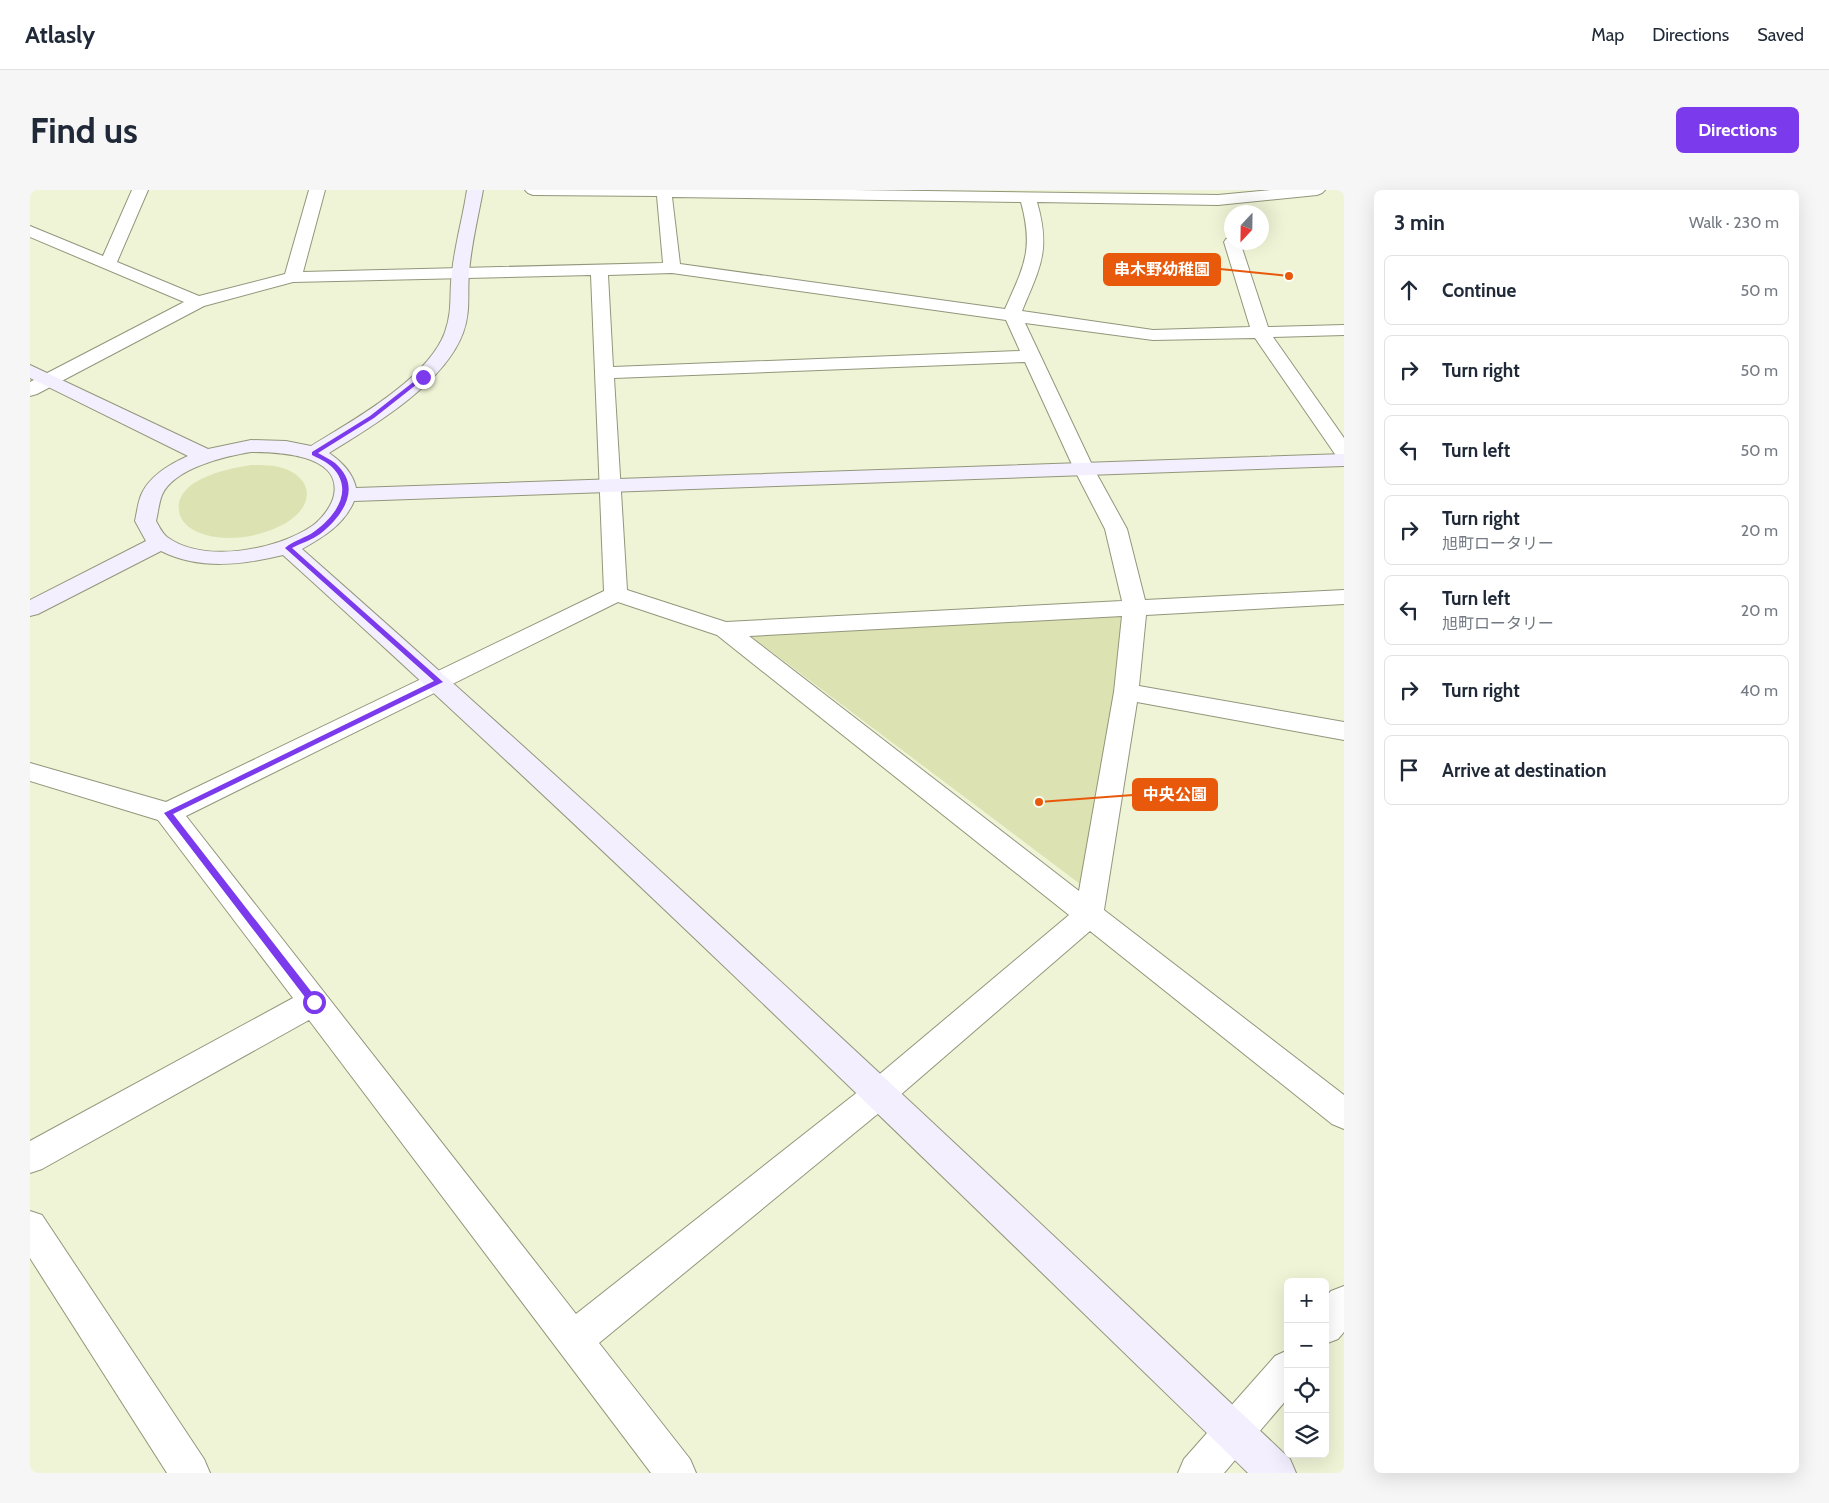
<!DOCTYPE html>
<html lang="en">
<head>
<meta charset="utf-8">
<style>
  :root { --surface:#fff; --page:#f6f6f7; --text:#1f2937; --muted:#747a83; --line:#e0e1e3; --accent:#7c3aed }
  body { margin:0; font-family:Cabin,"Noto Sans JP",sans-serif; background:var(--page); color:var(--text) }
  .controls { position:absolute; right:15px; bottom:15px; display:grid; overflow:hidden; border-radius:8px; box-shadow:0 5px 20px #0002 }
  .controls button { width:45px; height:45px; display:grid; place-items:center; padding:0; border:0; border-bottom:1px solid var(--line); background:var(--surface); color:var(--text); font:25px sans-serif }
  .compass { position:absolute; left:1194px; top:15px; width:45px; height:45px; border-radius:50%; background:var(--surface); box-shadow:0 5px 20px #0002; rotate:202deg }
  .stop { position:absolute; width:15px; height:15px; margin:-11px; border:4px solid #7c3aed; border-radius:50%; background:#fff }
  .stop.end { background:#7c3aed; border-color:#fff; box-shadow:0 1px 5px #0008 }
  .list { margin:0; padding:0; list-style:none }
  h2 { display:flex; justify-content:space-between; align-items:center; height:65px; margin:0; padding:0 20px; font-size:21px }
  h2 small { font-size:16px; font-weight:400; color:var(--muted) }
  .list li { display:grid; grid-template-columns:32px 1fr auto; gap:15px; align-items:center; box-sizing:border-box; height:70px; margin:0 10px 10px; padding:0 10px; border:1px solid var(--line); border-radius:8px }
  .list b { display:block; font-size:19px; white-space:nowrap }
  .list p { margin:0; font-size:16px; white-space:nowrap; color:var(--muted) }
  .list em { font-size:16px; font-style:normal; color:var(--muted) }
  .icon { flex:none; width:28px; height:28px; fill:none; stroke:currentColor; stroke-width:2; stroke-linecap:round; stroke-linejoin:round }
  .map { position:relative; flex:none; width:1314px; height:1283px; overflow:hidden; border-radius:8px }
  header { display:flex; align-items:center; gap:30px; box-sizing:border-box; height:70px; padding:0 25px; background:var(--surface); border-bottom:1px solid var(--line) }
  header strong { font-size:24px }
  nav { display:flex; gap:28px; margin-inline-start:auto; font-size:18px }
  .intro { display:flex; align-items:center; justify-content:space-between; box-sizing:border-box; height:120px; padding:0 30px }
  h1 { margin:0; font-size:35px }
  .button { padding:12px 22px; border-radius:8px; background:var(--accent); color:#fff; font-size:18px; font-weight:700 }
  main { display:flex; gap:30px; padding:0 30px }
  aside { flex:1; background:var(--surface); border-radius:8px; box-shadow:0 5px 20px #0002 }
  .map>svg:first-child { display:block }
  .green { fill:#dce2b1 }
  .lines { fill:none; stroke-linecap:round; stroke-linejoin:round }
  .street-casing { stroke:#93967b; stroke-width:2 }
  .secondary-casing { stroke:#93967b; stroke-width:2 }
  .street { fill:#fff; fill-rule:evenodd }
  .secondary { fill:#f3effe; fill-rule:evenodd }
  .route { fill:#7c3aed }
  .leader { fill:none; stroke:#e8590c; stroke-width:2 }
  .callout-dot { fill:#e8590c; stroke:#fdfff3; stroke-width:2 }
  .callout { fill:#e8590c; stroke:#e8590c; stroke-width:2 }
  .callout-label { font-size:16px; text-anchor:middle; font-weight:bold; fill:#fff }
</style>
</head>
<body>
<header>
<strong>Atlasly</strong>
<nav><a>Map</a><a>Directions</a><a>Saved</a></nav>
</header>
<div class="intro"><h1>Find us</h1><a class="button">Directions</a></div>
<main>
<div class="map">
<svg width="1314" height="1283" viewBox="0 0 1314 1283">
  <rect width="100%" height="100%" fill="#eff4d6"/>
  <g class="green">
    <path d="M222,275C235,275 248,275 260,281C282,292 282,313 263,328C239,347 186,357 159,337C154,333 150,328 149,321C145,289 199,278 222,275Z"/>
    <polygon points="1090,421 1096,502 1058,700 718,444"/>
  </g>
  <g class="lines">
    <g class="street-casing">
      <g id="street">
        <path d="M102,0H118L87,72L169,106L255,84L279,0H295L273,82L633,73L627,6L503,5L498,3L495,0H823L1188,5L1241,0H1295L1292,3L1287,5L1188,15L1007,12C1021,61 1010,77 992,121L1123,140L1220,137L1194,52L1196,49L1202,47V52H1210L1238,137L1314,135V145L1243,147L1314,248V269L1307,267L1225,148L1123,150L995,133L1064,279L1097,339L1115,410L1314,400V414L1116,425L1109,496L1314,532V550L1107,512L1074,720L1314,905V939L1302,934L1060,741L861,913L569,1153L660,1269L666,1283H621L279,830L12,979L0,983V951L263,808L128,630L0,591V573L136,612L574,401L561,85L263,92L174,116L7,204L0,206V192L154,112L0,47V36L73,66ZM642,7L991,12C1004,60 994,76 975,119L650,74ZM642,83L976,130L990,161L583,177L578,85ZM995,172L1044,279L1075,339L1092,411L696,432L597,400L584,188ZM588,412L687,445L1039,725L839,893L546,1124L156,626ZM1092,426L1084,502L1049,701L719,446Z"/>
        <polygon points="0,1021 12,1025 174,1269 180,1283 137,1283 0,1068"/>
        <polygon points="1314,1096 1314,1142 1308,1149 1295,1154 1295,1108 1301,1101"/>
        <polygon points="1258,1160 1258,1208 1194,1283 1148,1283 1154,1269 1245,1166"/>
      </g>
    </g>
    <g class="secondary-casing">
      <path id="secondary" d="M437,0H453C448,28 441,55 439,83C437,105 441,121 433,143C414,194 343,236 299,263C311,271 323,283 326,298L1314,264V276L324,311C314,335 293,347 272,359C608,655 935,961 1260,1269L1266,1283H1218C899,973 582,663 253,365C212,375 169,380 131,361L8,424L0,426V410L116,351L105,331C107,322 108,311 112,303C121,285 140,274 158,266L0,188V175L178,259L221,250L256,251L281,256C322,231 398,189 415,142C423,119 419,105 422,82C425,54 433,27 437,0ZM221,262C247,262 312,264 304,305C302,316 291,330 282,336C247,360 174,374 137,347C132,343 129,336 126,331C128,323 129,312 132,305C144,278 196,266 221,262Z"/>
    </g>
    <use href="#street" class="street"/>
    <use href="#secondary" class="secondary"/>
  </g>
  <path class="route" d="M391,186L396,187L344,228L288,263C293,266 300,269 305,273C333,297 313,326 290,344C282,350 271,353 262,358L413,492L143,624L287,809V815H281L134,623L404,491L255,358C264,350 276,348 285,341C307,325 324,299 302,277C297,272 288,268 282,265V262L340,226Z"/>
  <path class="leader" d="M1259 86L1190 79M1009 612L1103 605"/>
  <g class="callout-dot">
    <circle cx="1259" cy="86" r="5"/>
    <circle cx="1009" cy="612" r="5"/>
  </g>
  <g class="callout">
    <rect x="1074" y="64" width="116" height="31" rx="5"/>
    <rect x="1103" y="589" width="84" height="31" rx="5"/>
  </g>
  <g class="callout-label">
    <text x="1132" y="85">串木野幼稚園</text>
    <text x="1145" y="610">中央公園</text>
  </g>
</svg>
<div class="controls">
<button>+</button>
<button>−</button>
<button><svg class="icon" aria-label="locate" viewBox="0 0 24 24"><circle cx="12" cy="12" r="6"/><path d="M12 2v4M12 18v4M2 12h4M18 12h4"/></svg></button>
<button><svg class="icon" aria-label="layers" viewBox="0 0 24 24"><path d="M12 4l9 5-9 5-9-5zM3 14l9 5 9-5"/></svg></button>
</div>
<svg class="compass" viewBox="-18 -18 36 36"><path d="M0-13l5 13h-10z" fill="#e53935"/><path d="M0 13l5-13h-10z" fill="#747a83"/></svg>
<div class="stop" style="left:284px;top:812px"></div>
<div class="stop end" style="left:393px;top:187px"></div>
</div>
<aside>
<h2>3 min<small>Walk · 230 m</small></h2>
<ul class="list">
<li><svg class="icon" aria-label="ahead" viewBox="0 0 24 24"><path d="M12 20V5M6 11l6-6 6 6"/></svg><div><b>Continue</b></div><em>50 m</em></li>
<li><svg class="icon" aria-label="right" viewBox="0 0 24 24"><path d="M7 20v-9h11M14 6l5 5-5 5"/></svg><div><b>Turn right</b></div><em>50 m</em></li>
<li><svg class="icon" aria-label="left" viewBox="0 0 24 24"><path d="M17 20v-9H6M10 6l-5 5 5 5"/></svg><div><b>Turn left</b></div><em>50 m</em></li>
<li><svg class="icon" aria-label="right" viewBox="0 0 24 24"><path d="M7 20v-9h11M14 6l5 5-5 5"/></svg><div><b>Turn right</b><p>旭町ロータリー</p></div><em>20 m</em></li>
<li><svg class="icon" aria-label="left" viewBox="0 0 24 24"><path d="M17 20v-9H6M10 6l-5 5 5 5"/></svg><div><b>Turn left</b><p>旭町ロータリー</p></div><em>20 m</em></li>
<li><svg class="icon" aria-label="right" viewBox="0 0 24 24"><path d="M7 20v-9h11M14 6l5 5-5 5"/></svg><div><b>Turn right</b></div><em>40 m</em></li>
<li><svg class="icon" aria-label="arrive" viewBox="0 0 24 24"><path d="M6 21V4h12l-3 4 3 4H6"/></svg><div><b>Arrive at destination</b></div></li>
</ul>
</aside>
</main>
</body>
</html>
